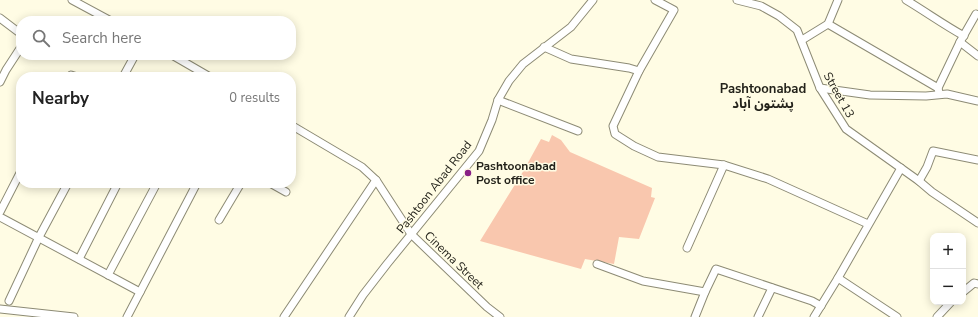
<!DOCTYPE html>
<html lang="en">
<head>
<meta charset="utf-8">
<style>
  :root { --surface:#fff; --page:#f2f2f2; --text:#222; --muted:#767676; --line:#e0e0e0 }
  body { margin:0; font-family:"Nunito Sans","Noto Sans Arabic",sans-serif; background:var(--page); color:var(--text) }
  .controls { position:absolute; right:12px; bottom:12px; display:grid; overflow:hidden; border-radius:8px; box-shadow:0 2px 10px #0003 }
  .controls button { width:36px; height:36px; display:grid; place-items:center; padding:0; border:0; border-bottom:1px solid var(--line); background:var(--surface); color:var(--text); font:20px sans-serif }
  .list { margin:0; padding:0; list-style:none }
  h2 { display:flex; justify-content:space-between; align-items:center; height:52px; margin:0; padding:0 16px; font-size:17px }
  h2 small { font-size:13px; font-weight:400; color:var(--muted) }
  .icon { flex:none; width:22px; height:22px; fill:none; stroke:currentColor; stroke-width:2; stroke-linecap:round; stroke-linejoin:round }
  .map { position:relative; flex:none; width:978px; height:317px; overflow:hidden }
  .search { position:absolute; background:var(--surface); box-shadow:0 2px 10px #0003; left:16px; top:16px; width:280px; height:44px; display:flex; align-items:center; gap:10px; box-sizing:border-box; padding:0 14px; border-radius:16px; color:var(--muted); font-size:15px }
  .panel { position:absolute; background:var(--surface); box-shadow:0 2px 10px #0003; left:16px; top:72px; width:280px; height:116px; border-radius:16px }
  .map>svg:first-child { display:block }
  .green { fill:#f9c7ae }
  .lines { fill:none; stroke-linecap:round; stroke-linejoin:round }
  .street-casing { stroke:#8d8b75; stroke-width:9 }
  .street { stroke:#fff; stroke-width:7 }
  .poi-dot { fill:#882087; stroke:#fffce4; stroke-width:1.5 }
  .labels { text-anchor:middle; dominant-baseline:central; stroke-width:3; stroke-linejoin:round; paint-order:stroke }
  .street-label { font-size:12px; fill:#24231b; stroke:#fffce4 }
  .poi-label { font-size:12px; font-weight:bold; fill:#24231b; stroke:#fffce4; text-anchor:start }
  .neighbourhood-label { font-size:13px; font-weight:bold; fill:#24231b; stroke:#fffce4 }
</style>
</head>
<body>
<div class="map">
<svg width="978" height="317" viewBox="0 0 978 317">
  <rect width="100%" height="100%" fill="#fffce4"/>
  <polygon class="green" points="552,135 561,140 570,152 652,188 651,197 655,198 639,239 619,237 614,264 585,259 581,269 480,241 524,170 541,139 549,142"/>
  <g class="lines">
    <g class="street-casing">
      <g id="street">
        <polyline points="72,0 111,21"/>
        <polyline points="655,0 674,10 639,71 613,126 615,134 634,146 658,157 724,165 768,179 868,224"/>
        <polyline points="737,0 761,6 779,16 797,30 820,88 846,129 919,181 932,192 978,223"/>
        <path d="M906,0C926,12 944,25 964,36"/>
        <polyline points="0,18 21,34"/>
        <polyline points="828,24 938,88"/>
        <polyline points="802,40 828,24 838,0"/>
        <polyline points="960,42 978,56"/>
        <polyline points="544,47 571,59 629,68 639,71"/>
        <polyline points="172,55 210,77"/>
        <polyline points="70,77 71,75 77,77"/>
        <polyline points="123,77 135,55"/>
        <polyline points="0,82 6,70 21,47"/>
        <polyline points="820,88 870,95 926,96 947,94 978,101"/>
        <polyline points="939,93 938,88 960,42 976,14"/>
        <polyline points="498,100 578,131"/>
        <polyline points="291,125 362,167 376,180 411,234 487,307 500,317"/>
        <polyline points="919,181 927,167 933,151 978,160"/>
        <polyline points="270,183 286,192"/>
        <polyline points="0,212 21,171"/>
        <polyline points="0,217 140,292"/>
        <polyline points="219,220 241,183"/>
        <polyline points="687,248 724,165"/>
        <polyline points="79,259 118,183"/>
        <polyline points="597,264 643,281 705,292"/>
        <polyline points="108,275 157,183"/>
        <polyline points="838,278 897,317"/>
        <polyline points="963,292 974,283 978,284"/>
        <polyline points="9,301 39,237 68,183"/>
        <polyline points="0,309 74,317"/>
        <polyline points="127,317 197,183"/>
        <polyline points="284,317 376,180"/>
        <polyline points="349,317 363,295 387,264 479,151 492,120 498,100 509,81 523,64 571,27 593,0"/>
        <polyline points="695,317 705,292 716,269 812,301 821,306"/>
        <polyline points="758,317 772,288"/>
        <polyline points="814,317 838,278 901,168"/>
        <polyline points="937,317 951,302"/>
      </g>
    </g>
    <use href="#street" class="street"/>
  </g>
  <circle class="poi-dot" cx="468" cy="173" r="4"/>
  <g class="labels">
    <g class="street-label">
      <text transform="translate(839 95) rotate(61)">Street 13</text>
      <text transform="translate(434 187) rotate(-52)">Pashtoon Abad Road</text>
      <text transform="translate(454 260) rotate(44)">Cinema Street</text>
    </g>
    <g class="poi-label">
      <text x="476" y="166">Pashtoonabad<tspan x="476" dy="14">Post office</tspan></text>
    </g>
    <g class="neighbourhood-label">
      <text x="763" y="89">Pashtoonabad<tspan x="763" dy="15">پشتون آباد</tspan></text>
    </g>
  </g>
</svg>
<div class="controls">
<button>+</button>
<button>−</button>
</div>
<div class="search"><svg class="icon" aria-label="search" viewBox="0 0 24 24"><circle cx="10" cy="10" r="6"/><path d="M15 15l6 6"/></svg>Search here</div>
<section class="panel">
<h2>Nearby<small>0 results</small></h2>
<ul class="list">
</ul>
</section>
</div>
</body>
</html>
